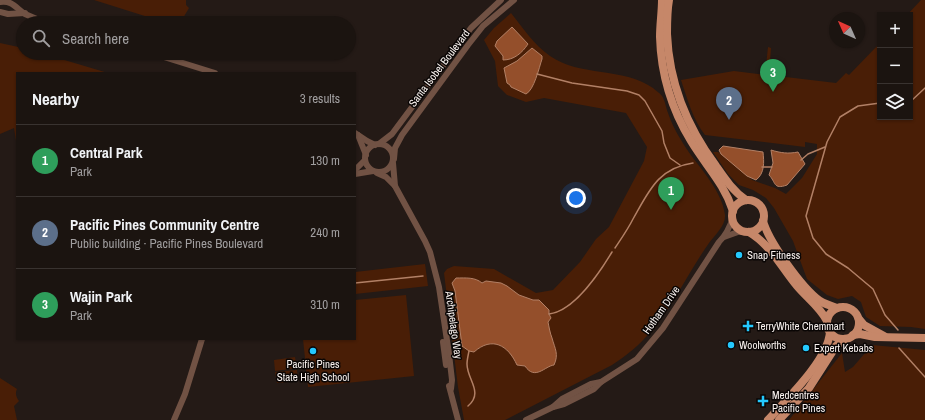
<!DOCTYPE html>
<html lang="en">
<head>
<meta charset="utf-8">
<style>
  :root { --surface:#1b1410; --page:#28211e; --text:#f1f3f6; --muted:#a09e9f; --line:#393330; --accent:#2563eb }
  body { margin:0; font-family:"Archivo Narrow",sans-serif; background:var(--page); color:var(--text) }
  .controls { position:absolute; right:12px; top:12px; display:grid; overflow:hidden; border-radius:0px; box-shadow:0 1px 3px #0004 }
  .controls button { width:36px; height:36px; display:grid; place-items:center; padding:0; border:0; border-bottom:1px solid var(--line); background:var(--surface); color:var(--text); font:20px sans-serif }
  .compass { position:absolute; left:829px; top:12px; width:36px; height:36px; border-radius:50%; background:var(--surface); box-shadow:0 1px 3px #0004; rotate:315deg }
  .you { position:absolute; left:576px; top:198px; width:14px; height:14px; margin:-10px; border:3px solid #fff; border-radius:50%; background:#1a73e8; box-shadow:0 0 0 6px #1a73e833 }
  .badge { display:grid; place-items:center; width:26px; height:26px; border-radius:50%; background:var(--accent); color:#fff; font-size:13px; font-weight:700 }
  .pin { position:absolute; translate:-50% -33px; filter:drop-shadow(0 1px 2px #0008) }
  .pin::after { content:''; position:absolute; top:21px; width:14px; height:12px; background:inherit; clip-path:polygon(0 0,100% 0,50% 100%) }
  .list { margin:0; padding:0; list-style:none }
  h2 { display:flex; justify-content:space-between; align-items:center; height:52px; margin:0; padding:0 16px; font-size:17px }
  h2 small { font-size:13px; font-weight:400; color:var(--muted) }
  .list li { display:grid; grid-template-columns:26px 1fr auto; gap:12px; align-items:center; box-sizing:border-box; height:72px; padding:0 16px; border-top:1px solid var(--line) }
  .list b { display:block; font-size:15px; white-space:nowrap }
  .list p { margin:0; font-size:13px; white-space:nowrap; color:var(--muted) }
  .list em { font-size:13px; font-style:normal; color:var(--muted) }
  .icon { flex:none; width:22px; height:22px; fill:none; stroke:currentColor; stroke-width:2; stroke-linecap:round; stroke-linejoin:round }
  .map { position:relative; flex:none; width:925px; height:420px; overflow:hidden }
  .search { position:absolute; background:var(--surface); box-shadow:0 1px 3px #0004; left:16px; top:16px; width:340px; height:44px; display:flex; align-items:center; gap:10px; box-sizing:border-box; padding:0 14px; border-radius:22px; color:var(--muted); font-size:15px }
  .panel { position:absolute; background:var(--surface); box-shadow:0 1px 3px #0004; left:16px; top:72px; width:340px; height:268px; border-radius:0px }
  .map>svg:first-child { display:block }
  .green { fill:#491e06 }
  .water { fill:#944f2b; stroke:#b28066 }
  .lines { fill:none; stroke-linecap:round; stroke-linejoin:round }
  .stream { stroke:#b28066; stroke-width:1.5 }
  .minor { stroke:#715244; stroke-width:6 }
  .major { stroke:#c68769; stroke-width:8 }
  .poi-dot { fill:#24c9fe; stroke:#0a0605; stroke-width:1.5 }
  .labels { text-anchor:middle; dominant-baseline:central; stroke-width:3; stroke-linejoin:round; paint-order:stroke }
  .street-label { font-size:11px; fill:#f9f2ef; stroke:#0a0605 }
  .poi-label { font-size:11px; fill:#f9f2ef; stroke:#0a0605; text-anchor:start }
</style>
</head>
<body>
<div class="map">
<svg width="925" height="420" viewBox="0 0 925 420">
  <rect width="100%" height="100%" fill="#241a16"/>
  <g class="green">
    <polygon points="94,0 186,0 186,5 189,8 180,23 167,23"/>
    <path d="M921,0H925V329L911,327L880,326L866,317L861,302L852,296L838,299L827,295L807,279L793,241L774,208L766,198L753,190L739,185L728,174L713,152H718L731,159L752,180L775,188L786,194L802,178L817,154V144L805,142V147L705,135C693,120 687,98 681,80L734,71L765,75L768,47L771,48L769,75L836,83L846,73L849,75L880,43V117H910V15H907Z"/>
    <path d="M511,13C523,28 534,45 550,56C580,77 623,67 653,88C655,90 660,93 662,96C665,100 666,108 668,113C671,122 676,132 681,140C694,163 722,188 725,215C726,225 715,235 709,243C689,271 674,305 651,331C640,345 627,355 612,365L505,420H464L458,387L444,273L447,269L454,266L494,269L536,293L553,290L580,262L596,239L609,227L644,161L647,147L626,113L544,98L526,102L507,95L498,86L495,61L484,40L494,28Z"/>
    <polygon points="0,43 23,48 23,53 41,53 108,73 17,73 17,147 14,128 0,134"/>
    <polygon points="425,264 428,286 355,294 355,272"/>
    <polygon points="406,295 414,376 308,387 303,339 355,339 355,300"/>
    <polygon points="872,345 925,350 925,420 789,420 842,353 845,372 853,367"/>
    <polygon points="295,357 297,368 275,371 274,360"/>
    <polygon points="297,370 298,381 277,383 275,372"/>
    <path d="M0,378L17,389C15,393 16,397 19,401L14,406L17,420H0Z"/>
  </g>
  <g class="water">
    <path d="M512,27L528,44C522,53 514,60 503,60V56L495,46L497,41Z"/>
    <path d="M532,48L542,56V59C539,68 534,90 526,94L511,87L510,85L507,83L504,68L517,61Z"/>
    <path d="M723,146L763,152C764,162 765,173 756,180L747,176L721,154L719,150Z"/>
    <path d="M771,150C781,153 788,154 798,152L805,164L787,185C773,190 776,182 769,175L773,163Z"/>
    <path d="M456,278C466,278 475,277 482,283L486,281L501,283L507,286L519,295L533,300H539L549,310V314L551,318L548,322C549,327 550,333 552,338C555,349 559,354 554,365C545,366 535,381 525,366L517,365C508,345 492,336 474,352L469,351L462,346L455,291L452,283Z"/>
  </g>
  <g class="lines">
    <g class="stream">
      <polyline points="537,74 572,83 627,91 639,95 645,101 662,131 664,143 670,158 680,165"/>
      <polyline points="910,102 925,88"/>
      <polyline points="880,103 858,106 840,117 827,142 806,216 813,238 826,254 848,268 873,289 885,315 898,330"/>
      <polyline points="801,160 808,154 825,147"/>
      <polyline points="762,167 772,167"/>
      <path d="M615,248C621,239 628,229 633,219C649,191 658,168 693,163"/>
      <polyline points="355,283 423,276"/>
      <path d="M549,314C574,311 600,272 612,252"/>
      <polyline points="899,348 925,377"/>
      <path d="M468,406C484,392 467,380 467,364C467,360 468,356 469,351"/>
    </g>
    <g class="minor">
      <path d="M0,2C12,0 16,8 25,14C33,18 41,21 50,23"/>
      <polyline points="0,12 8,14 25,13"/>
      <polyline points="151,53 215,73"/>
      <polyline points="355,133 367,141 375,145"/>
      <polyline points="358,135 366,155"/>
      <circle cx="379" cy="158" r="14"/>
      <polyline points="379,144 392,134 471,28 501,0"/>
      <polyline points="394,159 395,148 402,135 468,45 483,26 514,0"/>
      <polyline points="393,163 395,186 425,241 430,252 439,287 449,354 452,380 451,389"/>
      <polyline points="355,170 365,160"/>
      <polyline points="377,173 386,177 395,186"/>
      <polyline points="355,174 373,171"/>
      <polyline points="724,237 738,232 746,231"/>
      <polyline points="443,342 446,365"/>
      <polyline points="449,386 458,420"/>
      <path d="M553,407L564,404L594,389L601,382L637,359L663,328L719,242C726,235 730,227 733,217"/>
      <polyline points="174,420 185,394 202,339"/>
      <polyline points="526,420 553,407 562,399 591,384 601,382"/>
    </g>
    <g class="major">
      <path d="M662,0C662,12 660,24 660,37C661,73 672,110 691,141C706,166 724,183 733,211"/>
      <path d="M669,0C667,11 667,22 667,34C669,83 687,127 716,166C725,179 733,191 746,200"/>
      <circle cx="748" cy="216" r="16"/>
      <path d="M763,221C769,242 802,288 820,301C825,304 831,306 837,308"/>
      <path d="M749,232C771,245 781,267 797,286C807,298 820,307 827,321"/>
      <circle cx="843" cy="323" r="16"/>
      <polyline points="859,319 864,325 884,336"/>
      <polyline points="853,335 860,334 875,337 925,338"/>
      <path d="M768,420C787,399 828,360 830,332"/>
      <polyline points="779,420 809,388 836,346 845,339"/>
    </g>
  </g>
  <g class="poi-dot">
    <circle cx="739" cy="255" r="4"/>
    <path d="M746 320h4v4h4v4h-4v4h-4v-4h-4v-4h4z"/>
    <circle cx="731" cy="345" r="4"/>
    <circle cx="806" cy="348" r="4"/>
    <circle cx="313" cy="351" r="4"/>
    <path d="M761 395h4v4h4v4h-4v4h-4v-4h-4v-4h4z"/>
  </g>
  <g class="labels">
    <g class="street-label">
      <text transform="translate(439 68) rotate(-53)">Santa Isobel Boulevard</text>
      <text transform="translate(661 310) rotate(-55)">Hotham Drive</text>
      <text transform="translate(454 325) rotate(82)">Archipelago Way</text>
    </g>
    <g class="poi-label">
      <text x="747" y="255">Snap Fitness</text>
      <text x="756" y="326">TerryWhite Chemmart</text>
      <text x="739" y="345">Woolworths</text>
      <text x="814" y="348">Expert Kebabs</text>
      <text x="313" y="364" text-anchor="middle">Pacific Pines<tspan x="313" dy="13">State High School</tspan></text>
      <text x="772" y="395">Medcentres<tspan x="772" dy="13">Pacific Pines</tspan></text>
    </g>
  </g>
</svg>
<div class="controls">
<button>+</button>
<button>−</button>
<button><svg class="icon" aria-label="layers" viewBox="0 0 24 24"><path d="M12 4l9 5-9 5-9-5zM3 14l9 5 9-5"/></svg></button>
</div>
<svg class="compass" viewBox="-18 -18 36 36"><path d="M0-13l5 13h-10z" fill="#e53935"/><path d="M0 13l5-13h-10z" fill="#a09e9f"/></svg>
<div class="you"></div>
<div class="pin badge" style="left:671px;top:210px;background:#2e9e5b">1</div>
<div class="pin badge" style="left:729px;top:120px;background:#5c6f8a">2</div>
<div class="pin badge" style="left:773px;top:92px;background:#2e9e5b">3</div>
<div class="search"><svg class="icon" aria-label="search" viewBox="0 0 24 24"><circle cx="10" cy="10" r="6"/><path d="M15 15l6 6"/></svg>Search here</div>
<section class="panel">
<h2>Nearby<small>3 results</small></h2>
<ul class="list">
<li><span class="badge" style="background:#2e9e5b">1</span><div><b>Central Park</b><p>Park</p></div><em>130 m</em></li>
<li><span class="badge" style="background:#5c6f8a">2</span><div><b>Pacific Pines Community Centre</b><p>Public building · Pacific Pines Boulevard</p></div><em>240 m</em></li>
<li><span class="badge" style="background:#2e9e5b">3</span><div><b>Wajin Park</b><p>Park</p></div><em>310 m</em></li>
</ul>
</section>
</div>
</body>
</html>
